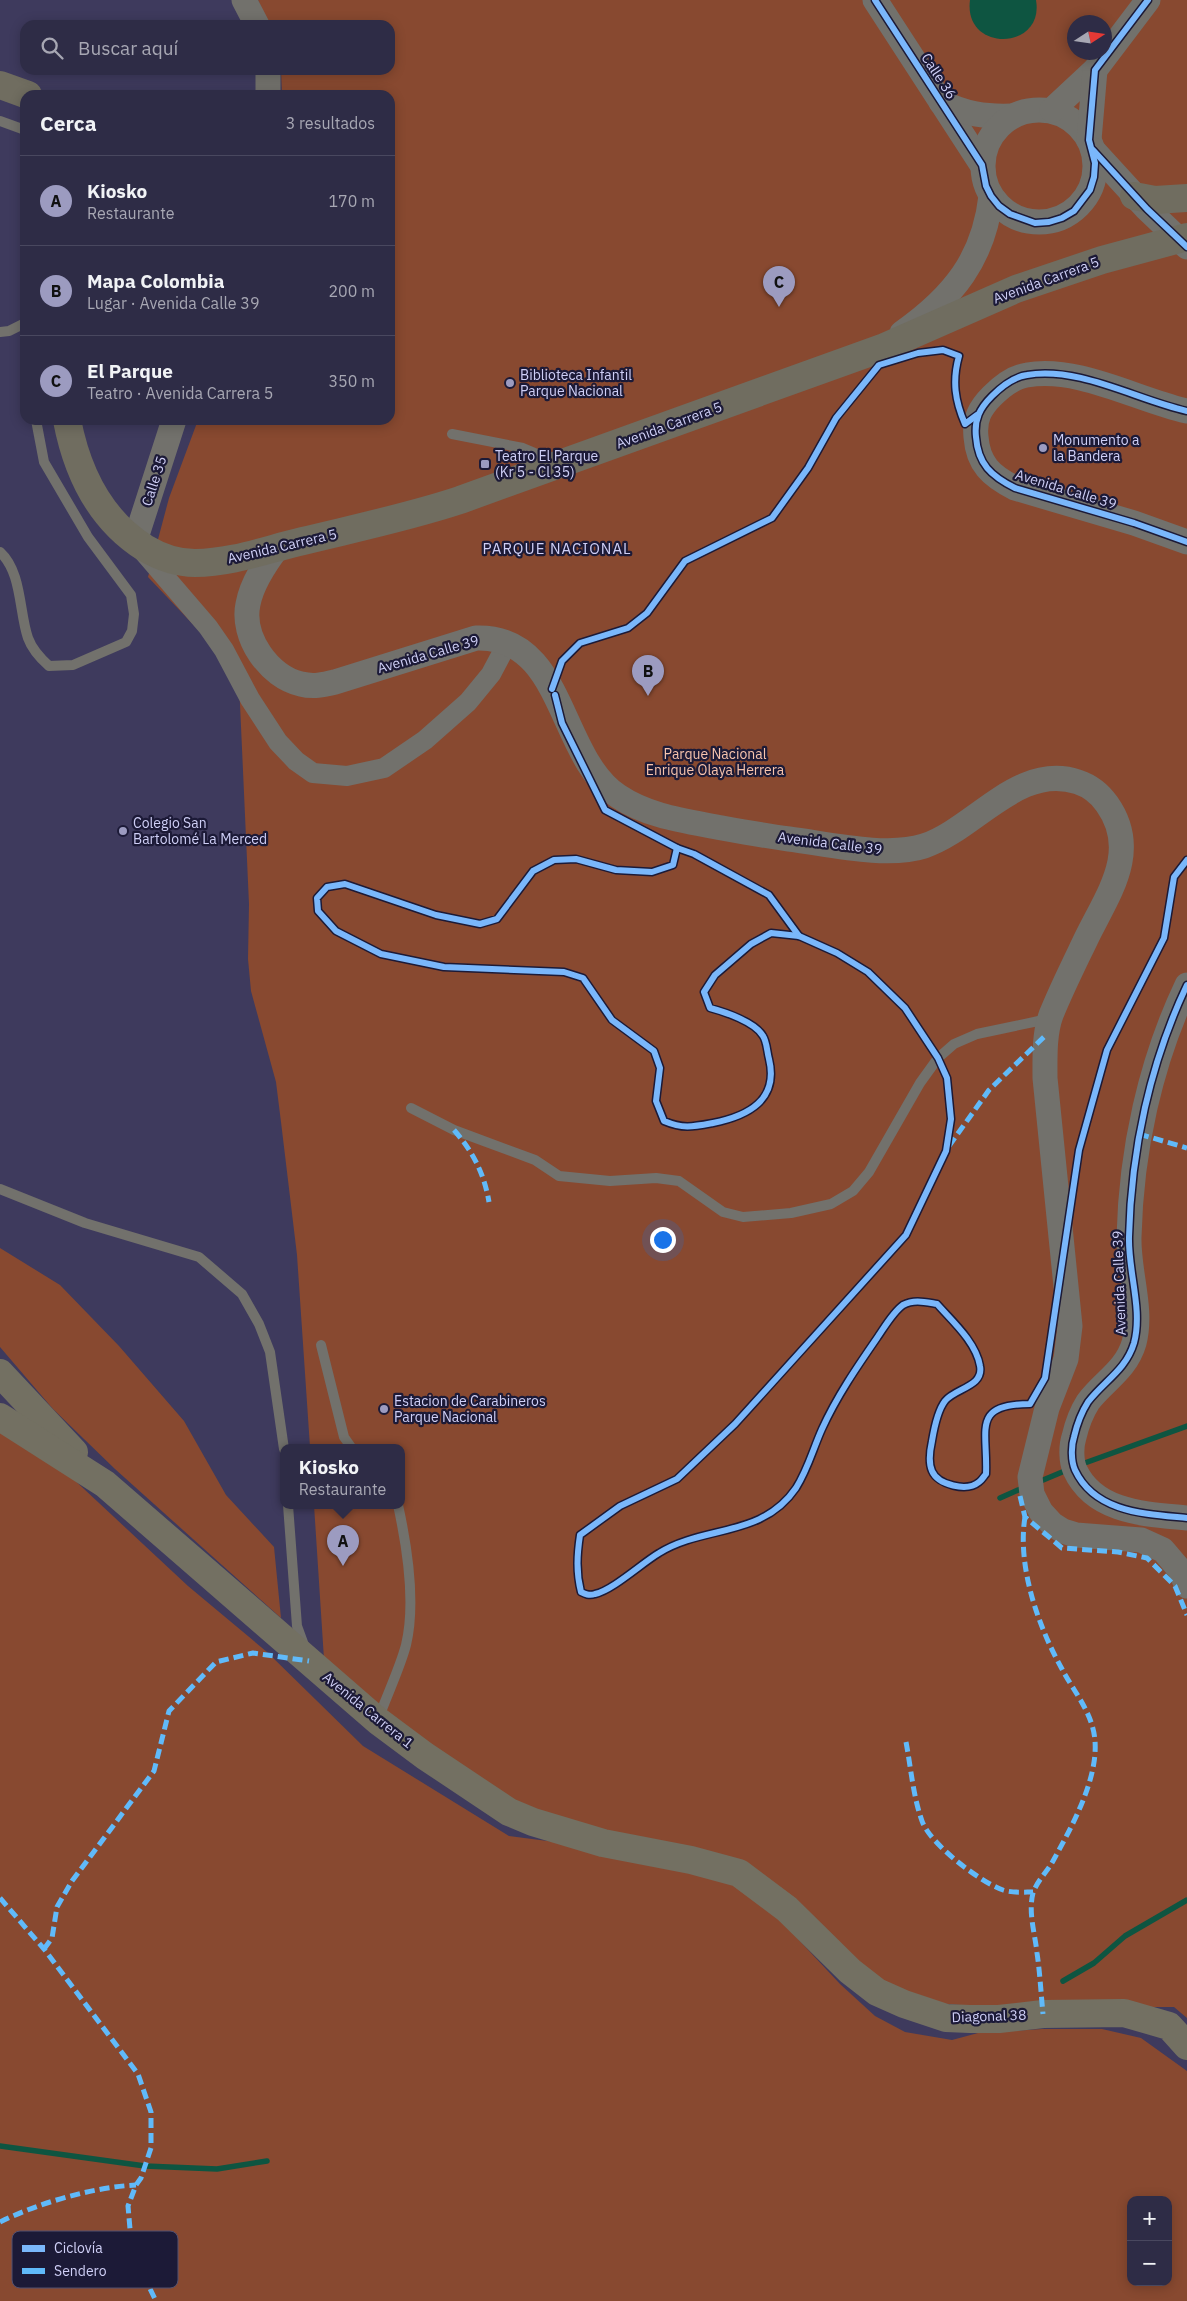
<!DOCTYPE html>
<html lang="es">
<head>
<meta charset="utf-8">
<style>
  :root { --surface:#2e2c46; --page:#36344d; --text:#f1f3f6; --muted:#a7a7b3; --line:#49485f; --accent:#9c9bc0 }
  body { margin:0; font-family:"IBM Plex Sans",sans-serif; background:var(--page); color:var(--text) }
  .controls { position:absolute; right:15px; bottom:15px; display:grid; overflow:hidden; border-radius:10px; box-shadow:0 2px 12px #0003 }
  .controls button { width:45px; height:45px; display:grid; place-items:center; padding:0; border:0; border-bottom:1px solid var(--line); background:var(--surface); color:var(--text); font:25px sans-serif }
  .compass { position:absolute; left:1067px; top:15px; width:45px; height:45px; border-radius:50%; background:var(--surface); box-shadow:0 2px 12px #0003; rotate:78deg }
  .you { position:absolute; left:662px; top:1239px; width:18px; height:18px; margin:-12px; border:4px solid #fff; border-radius:50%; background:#1a73e8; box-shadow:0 0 0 8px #1a73e833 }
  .badge { display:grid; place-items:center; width:32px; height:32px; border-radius:50%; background:var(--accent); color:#111; font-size:16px; font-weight:700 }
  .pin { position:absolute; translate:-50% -41px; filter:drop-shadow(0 1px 2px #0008) }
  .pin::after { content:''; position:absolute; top:26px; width:18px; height:15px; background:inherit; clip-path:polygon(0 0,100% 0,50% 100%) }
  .popup { position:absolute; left:280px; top:1444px; width:125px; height:65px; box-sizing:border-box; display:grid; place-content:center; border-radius:10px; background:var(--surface); filter:drop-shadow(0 1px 4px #0005); font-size:16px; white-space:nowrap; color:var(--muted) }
  .popup b { font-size:19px; color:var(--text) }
  .popup::after { content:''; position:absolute; left:50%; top:100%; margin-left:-10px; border:10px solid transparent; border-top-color:var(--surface) }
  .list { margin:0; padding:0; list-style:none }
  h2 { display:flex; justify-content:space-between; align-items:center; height:65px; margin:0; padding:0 20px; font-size:21px }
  h2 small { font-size:16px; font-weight:400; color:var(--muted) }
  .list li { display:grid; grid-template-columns:32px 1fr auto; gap:15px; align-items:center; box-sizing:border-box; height:90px; padding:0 20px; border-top:1px solid var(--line) }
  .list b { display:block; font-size:19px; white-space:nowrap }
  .list p { margin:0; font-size:16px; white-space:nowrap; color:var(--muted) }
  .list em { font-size:16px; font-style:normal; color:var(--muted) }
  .icon { flex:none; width:28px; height:28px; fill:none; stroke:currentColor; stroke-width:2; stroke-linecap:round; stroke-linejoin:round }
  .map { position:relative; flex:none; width:1187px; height:2301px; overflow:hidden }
  .search { position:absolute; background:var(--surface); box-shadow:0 2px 12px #0003; left:20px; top:20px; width:375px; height:55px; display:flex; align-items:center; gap:12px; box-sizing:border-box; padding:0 18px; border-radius:15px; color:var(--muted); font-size:19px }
  .panel { position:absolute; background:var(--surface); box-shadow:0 2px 12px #0003; left:20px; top:90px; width:375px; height:335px; border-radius:15px }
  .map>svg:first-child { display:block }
  .green { fill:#884930; fill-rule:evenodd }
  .water { fill:#0e5541 }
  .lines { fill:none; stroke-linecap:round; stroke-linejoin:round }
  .stream { stroke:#0e5541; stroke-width:5.5 }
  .service { stroke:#72716c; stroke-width:10 }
  .minor { stroke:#72716c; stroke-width:20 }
  .tertiary { stroke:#72716c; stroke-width:25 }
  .secondary { stroke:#706d60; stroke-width:28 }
  .primary { stroke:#737062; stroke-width:28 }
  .quiet { stroke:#60bafa; stroke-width:5; stroke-dasharray:10 5; stroke-linecap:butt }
  .cycleway-casing { stroke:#1c1a37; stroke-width:9 }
  .cycleway { stroke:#7ab7fb; stroke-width:6 }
  .poi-dot { fill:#9c9bc0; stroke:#1c1a37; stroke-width:2 }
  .labels { text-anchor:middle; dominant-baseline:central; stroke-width:4.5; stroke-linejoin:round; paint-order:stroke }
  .street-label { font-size:14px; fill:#cfcff6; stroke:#1c1a37 }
  .poi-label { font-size:14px; fill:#cfcff6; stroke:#1c1a37; text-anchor:start }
  .park-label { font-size:14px; fill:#f8c4ad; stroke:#1c1a37 }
  .neighbourhood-label { font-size:15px; letter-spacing:1px; fill:#cfcff6; stroke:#1c1a37 }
  .key { fill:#1c1a37; stroke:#525070; stroke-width:1 }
  .key-label { font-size:14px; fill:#cfcff6 }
</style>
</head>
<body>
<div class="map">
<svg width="1187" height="2301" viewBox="0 0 1187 2301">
  <rect width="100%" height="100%" fill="#3e3a5d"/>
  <g class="green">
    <path d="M258,0H1187V2018L1174,2007H986L923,2002L873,1978L793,1902L522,1813L430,1758L324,1659L314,1505H402V1447H310L297,1255L281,1122L276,1082L251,991L248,959L249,904L239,682L206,638L148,577L169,498L198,420H390V95H282L281,70H390V25H269ZM1074,22H1104V52H1074Z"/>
    <polygon points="0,1248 60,1285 119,1346 184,1421 226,1495 274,1547 281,1618 115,1469 53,1409 0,1347"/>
    <path d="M0,1426L54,1461L188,1586L267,1652L363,1746L509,1836L555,1842L728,1878L784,1910L797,1938L840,1984L875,2016L905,2032L952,2040L978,2033L1042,2029H1102L1141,2038L1187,2071V2301H0ZM1131,2200H1168V2282H1131Z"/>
  </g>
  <path class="water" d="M970,0H1036C1045,51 963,53 970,0Z"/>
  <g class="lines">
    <g class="stream">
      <polyline points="1082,1464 1187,1426"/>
      <polyline points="1036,1483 1067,1470"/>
      <polyline points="1000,1498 1025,1487"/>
      <polyline points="1063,1981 1094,1963 1125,1936 1187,1900"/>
      <polyline points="0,2146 145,2166 217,2169 267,2161"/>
    </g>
    <g class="service">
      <polyline points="0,121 25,130"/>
      <polyline points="0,332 9,331 25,323"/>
      <polyline points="452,434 523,448 554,461"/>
      <path d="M0,552C22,572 19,612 28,638C32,649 40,658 49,666L73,665L126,642L132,631L134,614L131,595L88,537L44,462L36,420"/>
      <polyline points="411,1108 454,1130 535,1160 559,1176 610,1181 656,1178 679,1181 723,1212 743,1217 791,1213 831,1204 853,1191 869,1172 920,1083 938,1058 954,1044 977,1034 1048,1019"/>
      <polyline points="0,1189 85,1223 199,1257 242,1294 259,1324 270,1352 284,1449"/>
      <polyline points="321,1345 344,1437 351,1447"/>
      <polyline points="288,1505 297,1626 305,1648"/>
      <path d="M378,1720C386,1697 400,1668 406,1645C416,1603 407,1546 398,1505"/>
    </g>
    <polyline class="minor" points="141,549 208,627 224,650 250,699 278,742 296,761 313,773 347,776 384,768 425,740 468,702 491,674 508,642"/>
    <g class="tertiary">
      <polyline points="244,0 257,25"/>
      <polyline points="875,0 982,165"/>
      <polyline points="268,70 268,95"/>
      <path d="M941,102C965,114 985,117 1012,116"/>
      <circle cx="1039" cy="166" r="56"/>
      <polyline points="1052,110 1095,70 1148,0"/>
      <polyline points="1089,140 1095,70"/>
      <polyline points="1093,150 1147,209 1187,247"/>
      <path d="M902,333C953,297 984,259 991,196"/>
      <path d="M1187,411C1137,400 1079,366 1027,375C1013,377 1002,386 992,396C980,408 974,419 976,437C978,464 991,476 1015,488L1134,523L1187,542"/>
      <polyline points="135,541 174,420"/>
      <path d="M278,547C265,564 252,583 248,604C241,637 269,677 301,684C313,687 323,685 335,682L476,638C565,635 558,756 618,796C649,817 686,821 722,828C744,832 767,836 789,839C828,844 887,858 924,846C975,829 1019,762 1078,782C1090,786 1100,794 1107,804C1141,852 1107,895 1086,939C1074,964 1061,990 1051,1015C1044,1034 1045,1058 1045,1078L1070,1326L1066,1359L1047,1408L1030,1477L1032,1494L1041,1512L1052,1524L1063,1531L1076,1535L1141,1540L1163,1550L1180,1570L1187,1586"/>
      <path d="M1187,985C1150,1063 1131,1151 1129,1237C1128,1272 1143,1309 1134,1343C1126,1370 1104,1381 1088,1402C1081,1413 1077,1424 1074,1437C1071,1446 1071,1461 1075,1470C1095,1513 1146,1514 1187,1518"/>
    </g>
    <g class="secondary">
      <polyline points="0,85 28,95"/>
      <polyline points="1134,196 1155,200 1187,198"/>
      <path d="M67,420C77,472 99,519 145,548C160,557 178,563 195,563C232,563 268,549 303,541C356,528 409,517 460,500L882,348L1016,289L1102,260L1187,237"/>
    </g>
    <g class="primary">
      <polyline points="0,1373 74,1452"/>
      <polyline points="0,1417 105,1484 378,1721 425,1756 509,1812 533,1822 603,1843 691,1860 739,1873 787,1909 850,1971 877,1992 904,2004 946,2018 970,2019 999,2019 1043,2014 1124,2013 1169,2026 1187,2046"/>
    </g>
    <g class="quiet">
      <path d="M454,1130C473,1152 484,1173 489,1202"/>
      <polyline points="1139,1134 1187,1148"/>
      <polyline points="949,1146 989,1090 1047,1034"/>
      <polyline points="1020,1496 1025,1517 1062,1548 1118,1552 1147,1558 1175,1586 1187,1615"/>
      <path d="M1025,1517C1017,1566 1038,1626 1062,1669C1074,1692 1093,1713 1095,1741C1098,1780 1071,1828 1053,1861C1047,1872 1037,1881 1033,1893C1028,1913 1035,1933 1037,1953C1040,1973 1041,1994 1043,2014"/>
      <path d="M906,1742C911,1768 913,1796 922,1821C930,1844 980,1882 1003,1890C1012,1893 1024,1892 1033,1892"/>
      <polyline points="0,1898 44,1949 138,2074 151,2112 151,2148 141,2178 136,2185 128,2206 132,2252 156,2301"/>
      <polyline points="44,1949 52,1938 57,1907 72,1881 154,1771 169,1711 216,1662 253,1653 309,1661"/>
      <path d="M0,2222C38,2203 94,2187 136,2185"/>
    </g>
    <g class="cycleway-casing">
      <g id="cycleway">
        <polyline points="875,0 982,165 986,186 991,196 999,206 1010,214 1035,223 1049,222 1062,218 1074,211 1090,190 1094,177 1095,163 1089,140 1095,70 1148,0"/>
        <polyline points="1093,150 1147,209 1187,247"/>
        <path d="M1187,411C1137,400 1079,366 1027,375C1013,377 1002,386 992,396C980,408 974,419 976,437C978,464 991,476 1015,488L1134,523L1187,542"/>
        <path d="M552,689L562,661L580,643L628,628L647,613L685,561L772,518L808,468L836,418L879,365L918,353L943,350L959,356C952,381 955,401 965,424L977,415"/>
        <polyline points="555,695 562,723 605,810 677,848 694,854 769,895 799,936"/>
        <path d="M677,848L673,865L652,872L616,870L576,859L554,860L533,871L497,919L480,924L436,915L345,884L327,887L317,898L318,911L336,931L381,954L444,967L564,972L583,978L612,1020L654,1051L660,1068L656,1101L664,1121C683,1129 692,1127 713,1123C748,1116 779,1100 769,1059C767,1052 767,1042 763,1036C755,1022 725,1012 710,1008L704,992L715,975L751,944L771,933L799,936L837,953L868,972L905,1008L938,1058L947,1078L951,1119L946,1151L906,1235L735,1424L677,1479L620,1506L580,1535C577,1555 576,1572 581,1592C585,1594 589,1596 595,1594C613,1590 642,1563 659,1553C704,1525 762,1538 796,1488C808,1469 813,1449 822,1429C837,1396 857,1367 877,1338C884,1328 893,1312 903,1305C914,1299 925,1302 937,1304C952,1321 976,1342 980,1366C984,1387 955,1388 945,1401C938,1410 934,1429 932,1441C930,1450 928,1462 932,1471C938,1485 967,1492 979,1482C982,1480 984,1476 986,1474C988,1430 971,1404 1030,1404L1045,1378L1079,1150L1107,1050L1164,938L1174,877L1187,860"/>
        <path d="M1187,985C1150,1063 1131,1151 1129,1237C1128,1272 1143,1309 1134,1343C1126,1370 1104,1381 1088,1402C1081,1413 1077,1424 1074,1437C1071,1446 1071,1461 1075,1470C1095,1513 1146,1514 1187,1518"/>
      </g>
    </g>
    <use href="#cycleway" class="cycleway"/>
  </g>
  <g class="poi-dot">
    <circle cx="510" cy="383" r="5"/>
    <circle cx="1043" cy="448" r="5"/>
    <rect x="480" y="459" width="10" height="10" rx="2.5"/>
    <circle cx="123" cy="831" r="5"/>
    <circle cx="384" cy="1409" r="5"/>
  </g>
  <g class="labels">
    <g class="street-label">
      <text transform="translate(939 76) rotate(57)">Calle 36</text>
      <text transform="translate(1046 280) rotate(-20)">Avenida Carrera 5</text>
      <text transform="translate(669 425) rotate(-20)">Avenida Carrera 5</text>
      <text transform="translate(154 481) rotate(-72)">Calle 35</text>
      <text transform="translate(1066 489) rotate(17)">Avenida Calle 39</text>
      <text transform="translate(282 546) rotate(-13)">Avenida Carrera 5</text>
      <text transform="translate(428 654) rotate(-16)">Avenida Calle 39</text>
      <text transform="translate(830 843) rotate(7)">Avenida Calle 39</text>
      <text transform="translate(1119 1283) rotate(-92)">Avenida Calle 39</text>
      <text transform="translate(368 1710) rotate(39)">Avenida Carrera 1</text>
      <text transform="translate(989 2016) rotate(-2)">Diagonal 38</text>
    </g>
    <g class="poi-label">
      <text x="520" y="375">Biblioteca Infantil<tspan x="520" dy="16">Parque Nacional</tspan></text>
      <text x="1053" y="440">Monumento a<tspan x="1053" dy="16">la Bandera</tspan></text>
      <text x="495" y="456">Teatro El Parque<tspan x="495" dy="16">(Kr 5 - Cl 35)</tspan></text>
      <text x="133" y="823">Colegio San<tspan x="133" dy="16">Bartolomé La Merced</tspan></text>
      <text x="394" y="1401">Estacion de Carabineros<tspan x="394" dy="16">Parque Nacional</tspan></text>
    </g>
    <g class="park-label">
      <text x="715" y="754">Parque Nacional<tspan x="715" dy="16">Enrique Olaya Herrera</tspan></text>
    </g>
    <g class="neighbourhood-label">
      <text x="557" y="548">PARQUE NACIONAL</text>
    </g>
  </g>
  <rect x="12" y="2231" width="166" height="57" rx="8" class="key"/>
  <rect x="22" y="2245" width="23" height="7" fill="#7ab7fb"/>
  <rect x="22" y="2268" width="23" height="6" fill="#60bafa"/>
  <g class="key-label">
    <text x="54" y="2253">Ciclovía</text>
    <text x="54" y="2276">Sendero</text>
  </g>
</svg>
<div class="controls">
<button>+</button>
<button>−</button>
</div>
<svg class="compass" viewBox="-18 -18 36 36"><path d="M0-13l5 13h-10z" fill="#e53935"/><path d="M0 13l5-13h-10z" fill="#a7a7b3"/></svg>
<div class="you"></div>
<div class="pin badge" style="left:343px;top:1566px">A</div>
<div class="popup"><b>Kiosko</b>Restaurante</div>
<div class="pin badge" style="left:648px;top:696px">B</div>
<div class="pin badge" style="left:779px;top:307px">C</div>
<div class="search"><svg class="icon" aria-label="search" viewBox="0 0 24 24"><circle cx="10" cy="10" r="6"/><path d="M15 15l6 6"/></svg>Buscar aquí</div>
<section class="panel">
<h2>Cerca<small>3 resultados</small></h2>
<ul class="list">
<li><span class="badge">A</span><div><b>Kiosko</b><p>Restaurante</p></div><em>170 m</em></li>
<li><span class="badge">B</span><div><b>Mapa Colombia</b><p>Lugar · Avenida Calle 39</p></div><em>200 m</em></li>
<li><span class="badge">C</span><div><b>El Parque</b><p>Teatro · Avenida Carrera 5</p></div><em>350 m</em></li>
</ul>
</section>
</div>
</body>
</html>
